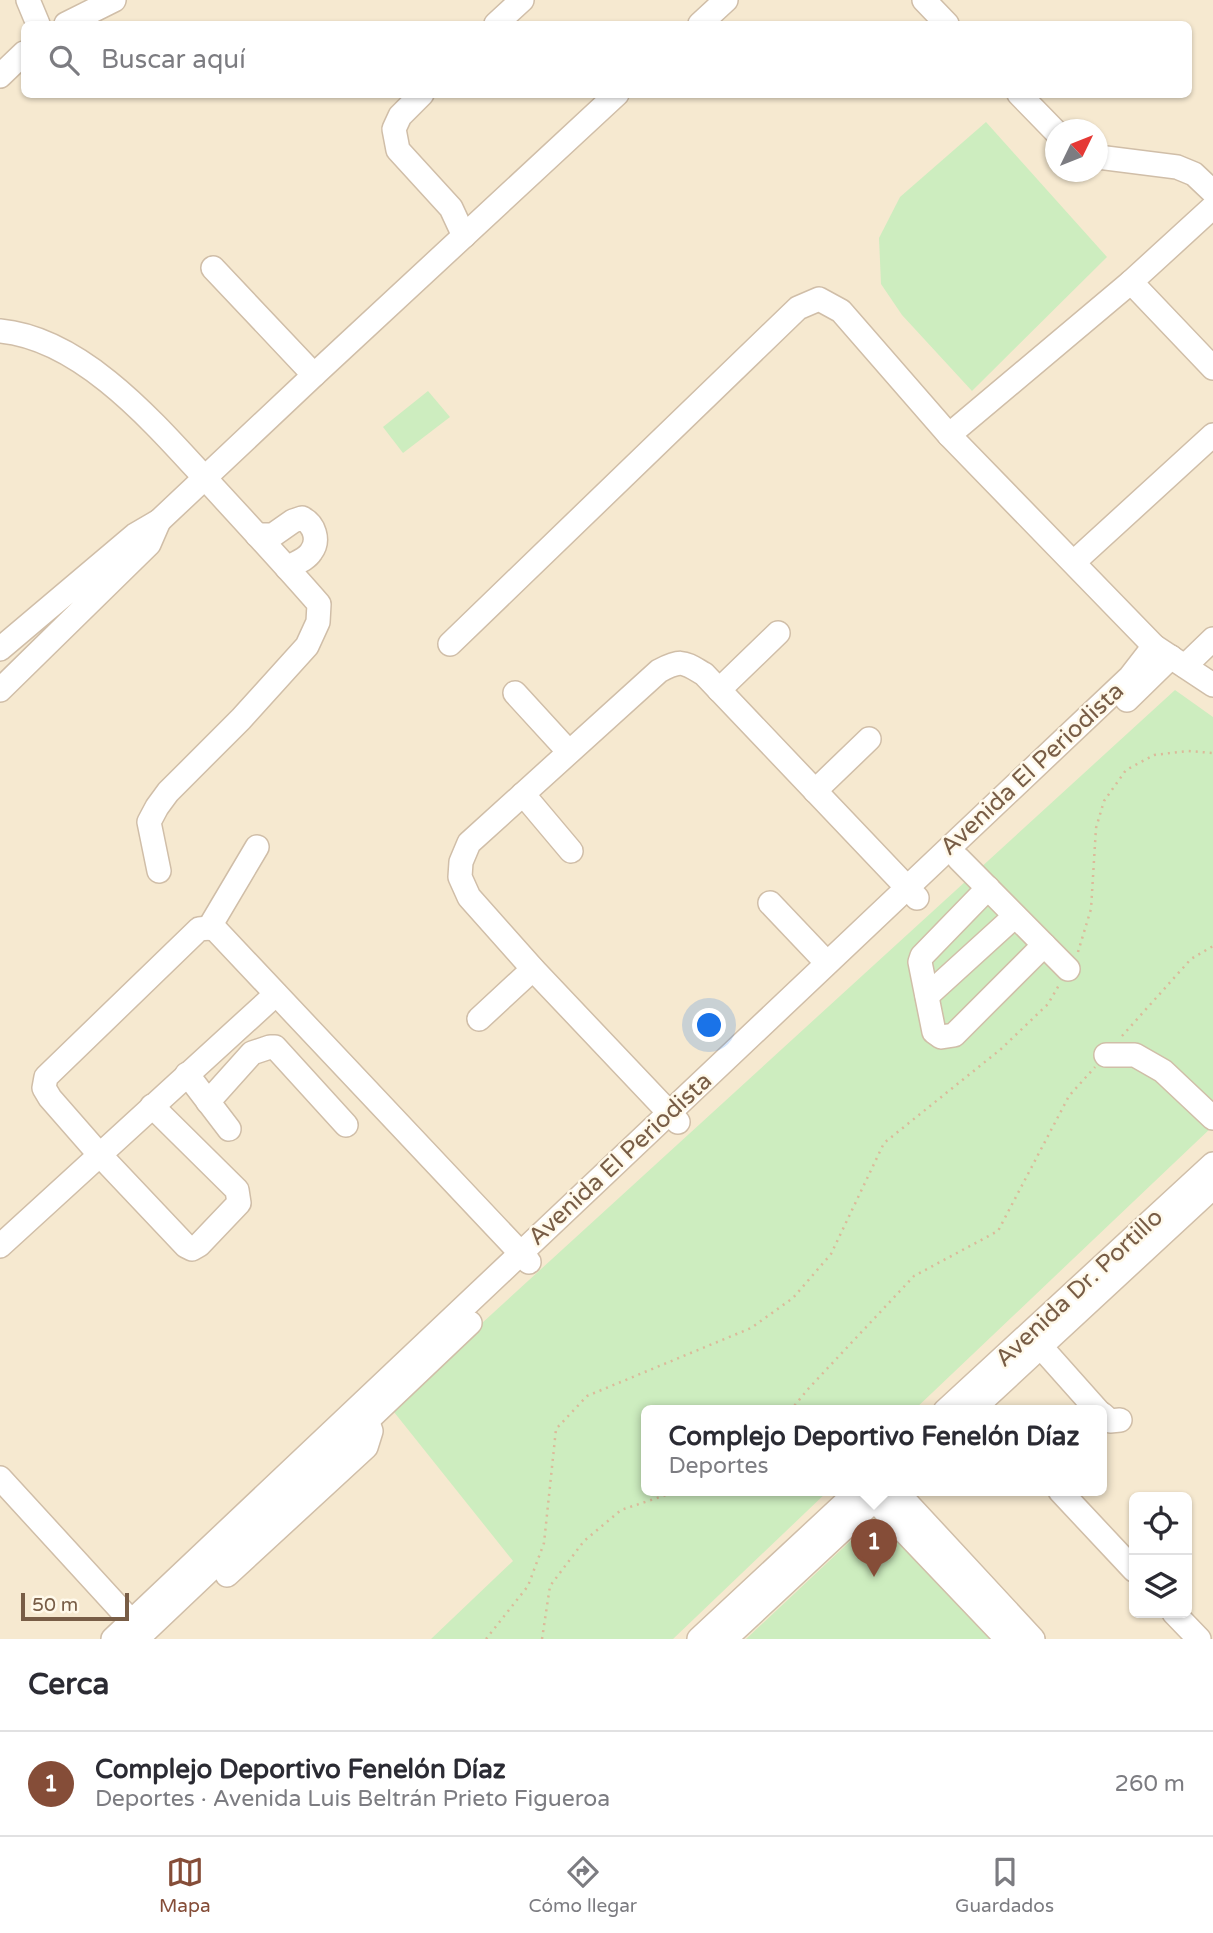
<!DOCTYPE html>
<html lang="es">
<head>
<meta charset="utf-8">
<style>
  :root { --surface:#fff; --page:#f7f7f7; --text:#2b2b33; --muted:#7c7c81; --line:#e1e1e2; --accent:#854d38 }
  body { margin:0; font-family:"Varela Round",sans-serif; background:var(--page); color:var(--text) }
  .controls { position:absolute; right:21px; bottom:21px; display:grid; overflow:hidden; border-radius:10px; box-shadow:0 2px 5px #0004 }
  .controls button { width:63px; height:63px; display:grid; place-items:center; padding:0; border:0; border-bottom:2px solid var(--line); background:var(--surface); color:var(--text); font:35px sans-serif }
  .compass { position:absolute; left:1045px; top:119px; width:63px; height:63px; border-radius:50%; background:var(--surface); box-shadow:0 2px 5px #0004; rotate:47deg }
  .scale { position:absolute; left:21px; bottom:18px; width:108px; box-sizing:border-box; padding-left:7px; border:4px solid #785d46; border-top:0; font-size:19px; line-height:24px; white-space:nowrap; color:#785d46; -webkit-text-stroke:5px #fff9ea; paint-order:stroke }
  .you { position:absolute; left:710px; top:1026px; width:24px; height:24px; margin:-18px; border:5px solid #fff; border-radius:50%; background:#1a73e8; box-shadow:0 0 0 10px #1a73e833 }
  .badge { display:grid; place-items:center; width:46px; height:46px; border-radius:50%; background:var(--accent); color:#fff; font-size:23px; font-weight:700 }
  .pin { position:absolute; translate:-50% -58px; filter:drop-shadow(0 2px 4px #0008) }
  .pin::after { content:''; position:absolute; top:37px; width:24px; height:21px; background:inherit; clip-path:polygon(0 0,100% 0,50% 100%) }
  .popup { position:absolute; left:641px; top:1405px; width:466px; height:91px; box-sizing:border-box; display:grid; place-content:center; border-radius:10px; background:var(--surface); filter:drop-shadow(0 2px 5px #0005); font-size:23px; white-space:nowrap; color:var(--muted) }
  .popup b { font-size:26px; color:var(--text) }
  .popup::after { content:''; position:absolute; left:50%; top:100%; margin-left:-14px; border:14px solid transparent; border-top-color:var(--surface) }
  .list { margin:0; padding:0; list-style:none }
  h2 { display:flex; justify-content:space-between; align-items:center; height:91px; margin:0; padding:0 28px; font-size:30px }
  h2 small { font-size:23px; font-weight:400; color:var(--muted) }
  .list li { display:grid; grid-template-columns:46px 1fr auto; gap:21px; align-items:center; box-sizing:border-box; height:105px; padding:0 28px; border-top:2px solid var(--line) }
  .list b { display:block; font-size:26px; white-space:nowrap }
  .list p { margin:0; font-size:23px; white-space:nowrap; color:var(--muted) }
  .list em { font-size:23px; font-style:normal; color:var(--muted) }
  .icon { flex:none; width:38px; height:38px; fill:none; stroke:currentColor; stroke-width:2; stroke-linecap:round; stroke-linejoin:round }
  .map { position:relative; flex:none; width:1213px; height:1639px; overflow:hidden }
  .search { position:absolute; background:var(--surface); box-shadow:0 2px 5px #0004; left:21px; right:21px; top:21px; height:77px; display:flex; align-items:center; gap:18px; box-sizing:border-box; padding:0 24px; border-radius:10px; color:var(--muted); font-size:26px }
  .sheet { height:196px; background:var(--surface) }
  nav { display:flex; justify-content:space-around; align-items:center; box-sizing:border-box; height:98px; border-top:2px solid var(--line); background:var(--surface); font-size:19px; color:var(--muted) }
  nav a { display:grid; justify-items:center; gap:4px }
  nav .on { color:var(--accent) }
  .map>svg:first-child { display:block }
  .residential { fill:#f6e9d0; fill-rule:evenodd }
  .green { fill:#cdedbf }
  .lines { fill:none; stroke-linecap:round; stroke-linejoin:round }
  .minor-casing { stroke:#d0bea8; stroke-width:26 }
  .path { stroke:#dbba9a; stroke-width:2.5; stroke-dasharray:2 5; stroke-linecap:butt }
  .minor { stroke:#fff; stroke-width:23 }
  .labels { text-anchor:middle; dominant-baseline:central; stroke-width:5; stroke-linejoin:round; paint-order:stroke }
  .street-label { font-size:24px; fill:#785d46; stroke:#fff9ea }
</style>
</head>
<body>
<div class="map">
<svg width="1213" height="1639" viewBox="0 0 1213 1639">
  <rect width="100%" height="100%" fill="#fef6e2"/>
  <path class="residential" d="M0,0H1213V1639H0ZM24,24H1188V94H24ZM1056,130H1098V172H1056ZM646,1411H1102V1491H646ZM1134,1497H1187V1613H1134Z"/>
  <g class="green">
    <polygon points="986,122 1107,257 972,391 902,315 881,284 879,238 900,197"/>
    <polygon points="428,391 450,417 403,453 383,427"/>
    <polygon points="1175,690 1213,717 1213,1126 913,1411 646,1411 646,1491 828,1491 673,1639 431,1639 513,1561 390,1407"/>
    <polygon points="878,1515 996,1639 746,1639"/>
  </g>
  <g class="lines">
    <g class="minor-casing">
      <g id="minor">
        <polyline points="28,0 38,24"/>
        <polyline points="924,0 947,24"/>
        <polyline points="66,24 114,0"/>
        <polyline points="496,24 522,0"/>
        <polyline points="700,24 726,0"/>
        <polyline points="0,76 24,53"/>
        <polyline points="422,94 400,116 394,129 398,150 451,208 464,236"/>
        <polyline points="1019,94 1056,132"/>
        <polyline points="1098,157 1177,167 1194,174 1213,192"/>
        <polyline points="213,268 314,375"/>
        <polyline points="1131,282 1213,368"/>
        <path d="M0,331C86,339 160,430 215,489C250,527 285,565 319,604L318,622L307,646L241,719L168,792L157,807L149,822L159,871"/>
        <polyline points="949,435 1131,282 1213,207"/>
        <polyline points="159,521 314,375 617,94"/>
        <path d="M257,535H273L293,521L302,518C314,524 320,540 311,552C306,560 295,563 287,568"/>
        <polyline points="1074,562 1213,435"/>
        <polyline points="450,644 798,308 819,299 841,311 949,435 1154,646 1213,685"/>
        <polyline points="0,649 135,535 159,521 149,544 0,690"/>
        <polyline points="1185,666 1213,639"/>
        <polyline points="719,690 778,633"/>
        <polyline points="515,693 569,752"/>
        <polyline points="1127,700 1171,657"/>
        <polyline points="815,791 869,739"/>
        <polyline points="523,794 571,851"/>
        <polyline points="959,859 1068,969"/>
        <polyline points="988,888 922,956 920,962 934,1032 941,1037 954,1035 1044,945"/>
        <polyline points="770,903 827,963"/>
        <polyline points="209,928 257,847"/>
        <polyline points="927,996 1015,916"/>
        <polyline points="479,1019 533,969"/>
        <polyline points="1106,1055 1135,1055 1163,1071 1213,1118"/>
        <polyline points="187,1074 229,1129"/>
        <polyline points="208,1102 252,1053 270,1047 275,1047 346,1125"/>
        <polyline points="152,1106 237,1190 239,1203 199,1245 192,1249 186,1246 99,1154 50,1098 44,1088 46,1077 199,929 209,928 216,930 529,1262"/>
        <path d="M678,1122L533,969L469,897L460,877L461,862L469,843L659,671C682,659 683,662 704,674L917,898"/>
        <polyline points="0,1246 276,994"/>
        <polyline points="1041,1347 1098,1411"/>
        <polyline points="945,1411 1213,1164"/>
        <polyline points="971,1411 1213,1187"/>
        <polyline points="1102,1414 1110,1421 1120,1420"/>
        <polyline points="0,1478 142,1633"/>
        <polyline points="866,1491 1007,1639"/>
        <polyline points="896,1491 1033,1639"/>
        <polyline points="1060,1491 1134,1570"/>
        <polyline points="227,1575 366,1447 371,1431 367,1420"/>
        <polyline points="1174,1613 1199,1639"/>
        <polyline points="113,1639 1130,677 1154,646"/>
        <polyline points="137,1639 470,1323"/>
        <polyline points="699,1639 858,1491"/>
        <polyline points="725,1639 884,1491"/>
      </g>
    </g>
    <g class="path">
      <polyline points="1078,952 1091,909 1096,828 1104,801 1126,770 1154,755 1188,751 1213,753"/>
      <polyline points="1122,1036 1191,959 1213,946"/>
      <polyline points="790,1411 809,1388 914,1276 998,1231 1069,1096 1095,1067"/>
      <polyline points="486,1639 528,1586 544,1543 556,1429 587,1396 751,1328 793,1298 831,1254 884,1143 1001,1049 1048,1004 1059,985"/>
      <polyline points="542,1639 550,1586 584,1541 621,1510 678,1491"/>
    </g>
    <use href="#minor" class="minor"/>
  </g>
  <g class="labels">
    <g class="street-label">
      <text transform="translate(1032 769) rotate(-43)">Avenida El Periodista</text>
      <text transform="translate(620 1159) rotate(-43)">Avenida El Periodista</text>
      <text transform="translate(1079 1288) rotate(-43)">Avenida Dr. Portillo</text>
    </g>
  </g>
</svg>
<div class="controls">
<button><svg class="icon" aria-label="locate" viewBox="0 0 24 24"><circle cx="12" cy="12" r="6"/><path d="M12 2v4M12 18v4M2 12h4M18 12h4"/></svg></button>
<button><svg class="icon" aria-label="layers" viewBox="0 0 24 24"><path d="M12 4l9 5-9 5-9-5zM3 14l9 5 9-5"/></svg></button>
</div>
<svg class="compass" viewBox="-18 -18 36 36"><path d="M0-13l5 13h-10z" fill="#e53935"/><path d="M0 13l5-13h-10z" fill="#7c7c81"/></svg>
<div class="scale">50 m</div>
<div class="you"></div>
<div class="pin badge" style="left:874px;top:1577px">1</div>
<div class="popup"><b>Complejo Deportivo Fenelón Díaz</b>Deportes</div>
<div class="search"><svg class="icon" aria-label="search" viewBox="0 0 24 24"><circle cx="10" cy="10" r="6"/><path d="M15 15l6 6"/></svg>Buscar aquí</div>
</div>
<section class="sheet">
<h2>Cerca<small></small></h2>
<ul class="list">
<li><span class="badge">1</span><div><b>Complejo Deportivo Fenelón Díaz</b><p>Deportes · Avenida Luis Beltrán Prieto Figueroa</p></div><em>260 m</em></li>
</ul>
</section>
<nav>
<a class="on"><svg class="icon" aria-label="map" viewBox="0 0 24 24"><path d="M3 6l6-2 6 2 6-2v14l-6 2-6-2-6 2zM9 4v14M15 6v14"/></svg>Mapa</a>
<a><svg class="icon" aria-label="directions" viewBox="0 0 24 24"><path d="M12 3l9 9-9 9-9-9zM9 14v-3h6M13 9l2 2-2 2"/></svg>Cómo llegar</a>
<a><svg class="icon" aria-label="saved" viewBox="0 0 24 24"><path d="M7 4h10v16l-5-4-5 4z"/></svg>Guardados</a>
</nav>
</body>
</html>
